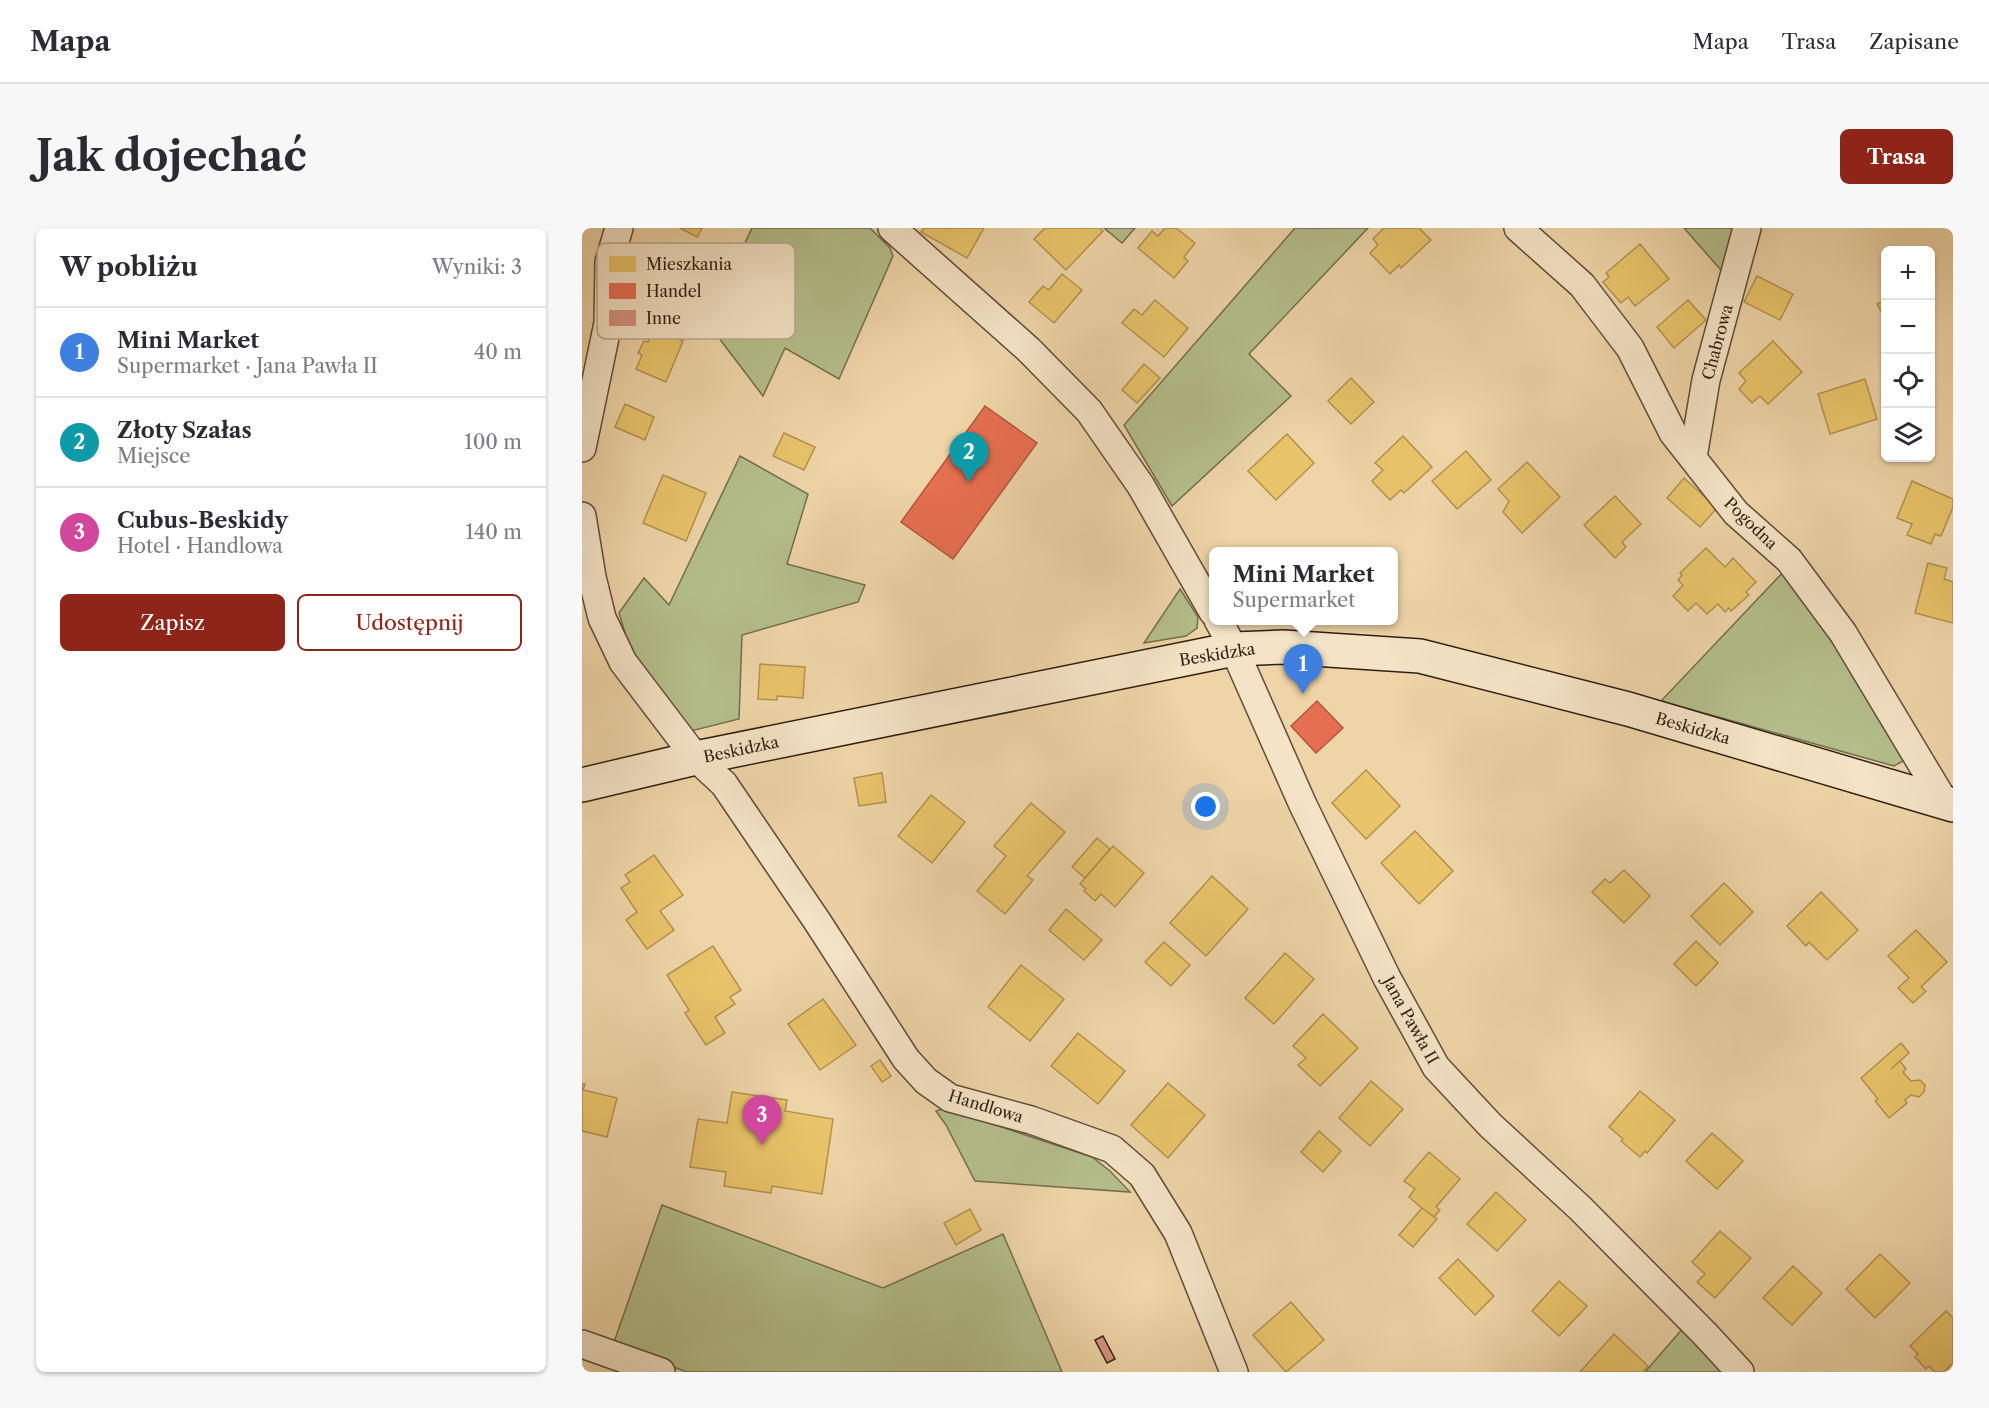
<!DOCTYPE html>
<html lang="pl">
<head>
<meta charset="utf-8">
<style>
  :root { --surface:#fff; --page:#f7f7f7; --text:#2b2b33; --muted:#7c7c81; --line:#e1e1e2; --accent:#8f2418 }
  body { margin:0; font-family:"Libre Caslon Text",serif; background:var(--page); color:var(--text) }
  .controls { position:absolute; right:18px; top:18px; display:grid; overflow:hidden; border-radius:9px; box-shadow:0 2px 4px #0004 }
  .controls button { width:54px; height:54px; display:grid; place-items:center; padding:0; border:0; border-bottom:2px solid var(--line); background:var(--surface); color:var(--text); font:30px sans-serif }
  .you { position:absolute; left:624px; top:579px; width:21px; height:21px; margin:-15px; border:4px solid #fff; border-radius:50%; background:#1a73e8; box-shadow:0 0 0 9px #1a73e833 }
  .badge { display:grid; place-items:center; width:39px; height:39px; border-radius:50%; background:var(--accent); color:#fff; font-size:20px; font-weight:700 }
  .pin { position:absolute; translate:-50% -50px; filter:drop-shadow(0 2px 3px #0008) }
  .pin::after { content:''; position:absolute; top:32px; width:21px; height:18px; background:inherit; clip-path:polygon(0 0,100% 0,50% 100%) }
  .popup { position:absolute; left:627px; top:319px; width:189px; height:78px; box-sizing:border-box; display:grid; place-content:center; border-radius:9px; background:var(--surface); filter:drop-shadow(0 2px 4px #0005); font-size:20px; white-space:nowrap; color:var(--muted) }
  .popup b { font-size:22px; color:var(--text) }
  .popup::after { content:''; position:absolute; left:50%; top:100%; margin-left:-12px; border:12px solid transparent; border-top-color:var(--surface) }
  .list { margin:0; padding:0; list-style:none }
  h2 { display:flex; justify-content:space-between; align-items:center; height:78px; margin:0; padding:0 24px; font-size:26px }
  h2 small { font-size:20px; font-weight:400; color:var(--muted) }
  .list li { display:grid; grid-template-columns:39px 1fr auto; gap:18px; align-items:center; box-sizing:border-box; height:90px; padding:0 24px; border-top:2px solid var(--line) }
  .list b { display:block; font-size:22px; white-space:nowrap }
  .list p { margin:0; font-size:20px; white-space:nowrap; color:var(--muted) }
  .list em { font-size:20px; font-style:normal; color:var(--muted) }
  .actions { display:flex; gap:12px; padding:18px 24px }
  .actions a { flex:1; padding:14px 0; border:2px solid var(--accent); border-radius:9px; text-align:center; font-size:21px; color:var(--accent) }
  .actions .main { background:var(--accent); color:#fff }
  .icon { flex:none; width:33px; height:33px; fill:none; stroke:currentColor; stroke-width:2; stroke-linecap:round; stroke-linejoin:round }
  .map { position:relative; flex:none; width:1371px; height:1144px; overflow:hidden; border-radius:9px }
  header { display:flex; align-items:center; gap:36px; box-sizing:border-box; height:84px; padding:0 30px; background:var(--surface); border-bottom:2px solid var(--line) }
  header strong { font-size:28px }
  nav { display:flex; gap:33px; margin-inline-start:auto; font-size:21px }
  .intro { display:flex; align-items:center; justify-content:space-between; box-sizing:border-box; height:144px; padding:0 36px }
  h1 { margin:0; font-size:42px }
  .button { padding:15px 27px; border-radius:9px; background:var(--accent); color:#fff; font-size:21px; font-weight:700 }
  main { display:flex; gap:36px; padding:0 36px }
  aside { flex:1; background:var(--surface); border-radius:9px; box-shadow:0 2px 4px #0004 }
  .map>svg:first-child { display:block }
  .green { fill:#b4be8b; stroke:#726e4e; stroke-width:1.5 }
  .homes { fill:#e9c46a; stroke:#b29250; stroke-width:1.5 }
  .shops { fill:#e76f51; stroke:#b0573e; stroke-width:1.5 }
  .building { fill:#d7937f; stroke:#311f12; stroke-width:1.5 }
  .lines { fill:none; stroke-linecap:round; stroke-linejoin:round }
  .street-casing { stroke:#604c37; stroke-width:30 }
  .secondary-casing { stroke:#311f12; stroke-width:36 }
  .street { stroke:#f4e3c6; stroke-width:27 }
  .secondary { stroke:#f4e3c6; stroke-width:33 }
  .labels { text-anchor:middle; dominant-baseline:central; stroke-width:6; stroke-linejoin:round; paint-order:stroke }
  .street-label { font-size:16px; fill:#311f12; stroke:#f4e3c6 }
  .key { fill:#f4e3c6; stroke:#baa890; stroke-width:1.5 }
  .key-label { font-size:16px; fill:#311f12 }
</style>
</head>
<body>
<header>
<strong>Mapa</strong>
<nav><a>Mapa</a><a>Trasa</a><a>Zapisane</a></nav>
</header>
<div class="intro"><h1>Jak dojechać</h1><a class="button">Trasa</a></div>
<main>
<aside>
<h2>W pobliżu<small>Wyniki: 3</small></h2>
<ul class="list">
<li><span class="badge" style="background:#3f7fe0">1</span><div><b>Mini Market</b><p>Supermarket · Jana Pawła II</p></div><em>40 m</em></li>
<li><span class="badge" style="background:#0f9aa8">2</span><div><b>Złoty Szałas</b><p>Miejsce</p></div><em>100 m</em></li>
<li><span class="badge" style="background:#d1479c">3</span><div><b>Cubus-Beskidy</b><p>Hotel · Handlowa</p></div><em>140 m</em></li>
</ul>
<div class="actions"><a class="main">Zapisz</a><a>Udostępnij</a></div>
</aside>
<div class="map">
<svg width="1371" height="1144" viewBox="0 0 1371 1144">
  <rect width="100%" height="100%" fill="#eed4a7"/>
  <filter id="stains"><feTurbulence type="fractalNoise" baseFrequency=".00333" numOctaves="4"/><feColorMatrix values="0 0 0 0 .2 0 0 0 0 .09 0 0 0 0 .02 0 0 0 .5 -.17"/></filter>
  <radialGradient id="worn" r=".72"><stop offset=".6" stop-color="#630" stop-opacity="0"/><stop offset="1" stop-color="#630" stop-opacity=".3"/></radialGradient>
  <g class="green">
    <polygon points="170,0 288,0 308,20 311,28 257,151 203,120 181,168 124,93 33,87 33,39 44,16 139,66"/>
    <polygon points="522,0 553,0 540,15"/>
    <polygon points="713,0 786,0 667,126 709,168 590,278 542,197"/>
    <polygon points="1102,0 1158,0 1145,49"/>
    <polygon points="158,228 226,266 205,336 283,357 276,374 160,407 157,491 109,503 50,428 37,385 62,350 87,377"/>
    <polygon points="1206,339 1322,524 1321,533 1312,538 1079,473"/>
    <polygon points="598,361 616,389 615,400 604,408 562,415"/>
    <polygon points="362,880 510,929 528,943 548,964 393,953 364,897 354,883"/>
    <polygon points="80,977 301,1060 421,1006 480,1144 104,1144 32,1114"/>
    <polygon points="1102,1099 1149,1144 1063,1144"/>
  </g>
  <g class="homes">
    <polygon points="98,0 120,0 115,9"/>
    <polygon points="342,0 402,0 385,30 339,4"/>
    <polygon points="463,0 518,0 521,3 484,42 452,11"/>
    <polygon points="583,0 594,0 613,15 602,29 606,33 592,50 556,20 570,3 576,8"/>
    <polygon points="802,0 837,0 849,12 819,40 817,37 808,46 788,25 796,17 791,11"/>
    <polygon points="1058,16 1087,51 1053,78 1046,69 1039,75 1021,54 1027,49 1024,45"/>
    <polygon points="88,18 109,28 103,42 81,32"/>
    <polygon points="480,46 500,62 472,95 447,74 461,58 467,62"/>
    <polygon points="1175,48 1211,66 1198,92 1162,74"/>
    <polygon points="1304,71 1304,92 1295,76"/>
    <polygon points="573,72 606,100 582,129 540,95 552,81 560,87"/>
    <polygon points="1106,72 1124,92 1092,120 1075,99"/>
    <polygon points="72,100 101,113 84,154 54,141 60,127 56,125 62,113 66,114"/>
    <polygon points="1191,113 1220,144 1186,176 1178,168 1170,175 1157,161 1164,153 1157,145"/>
    <polygon points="562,136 578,150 555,175 540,162"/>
    <polygon points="769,150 792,174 769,196 746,173"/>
    <polygon points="1283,151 1295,191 1248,206 1236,166"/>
    <polygon points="43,176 72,189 63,212 33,199"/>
    <polygon points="202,205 233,219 222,242 191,228"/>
    <polygon points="705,206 732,235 694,272 666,243"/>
    <polygon points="821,208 850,239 822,265 819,262 808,272 790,253 801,242 793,235"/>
    <polygon points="884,223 909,252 875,281 850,253"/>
    <polygon points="945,234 978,269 940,305 921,284 927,273 916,261"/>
    <polygon points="81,247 124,265 104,313 61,295"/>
    <polygon points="1102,250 1135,280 1118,299 1085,270"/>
    <polygon points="1330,253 1371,271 1371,279 1359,308 1353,306 1349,316 1325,307 1330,296 1315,290"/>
    <polygon points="1033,268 1059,296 1040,314 1044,319 1033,330 1002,297"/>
    <polygon points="1124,320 1143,339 1151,330 1174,354 1164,364 1167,367 1149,383 1147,380 1143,384 1136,376 1125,386 1114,375 1106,383 1091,368 1101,357 1096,352 1100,347 1098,345"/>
    <polygon points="1346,335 1365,340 1362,351 1371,354 1371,395 1333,385"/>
    <polygon points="178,436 223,439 221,470 195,468 195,472 176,471"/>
    <polygon points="784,542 818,578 784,611 750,575"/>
    <polygon points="300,545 304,574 277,578 272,550"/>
    <polygon points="349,567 383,594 350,635 316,608"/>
    <polygon points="449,575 483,604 445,648 451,652 423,686 395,663 424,628 412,618"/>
    <polygon points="833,603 871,643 837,676 799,635"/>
    <polygon points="515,610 528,621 503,650 490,639"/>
    <polygon points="531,618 562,645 533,679 519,666 513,673 502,663 504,661 498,656"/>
    <polygon points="72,627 101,667 78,683 92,702 65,721 44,692 55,684 39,660 48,654 43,647"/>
    <polygon points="1042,642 1068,668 1042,695 1010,664 1023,651 1028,655"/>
    <polygon points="630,648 666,681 624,728 588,695"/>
    <polygon points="1142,655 1171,684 1138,717 1109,688"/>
    <polygon points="1239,664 1276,702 1245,732 1227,714 1224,718 1205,698"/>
    <polygon points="484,681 520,712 502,732 467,702"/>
    <polygon points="1334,702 1365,734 1339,759 1344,763 1331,775 1316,760 1327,750 1306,728"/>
    <polygon points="1114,713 1136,735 1114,758 1092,736"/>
    <polygon points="582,714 608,737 589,758 563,734"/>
    <polygon points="131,718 159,762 148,769 153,776 133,789 143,805 124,817 103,785 107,782 85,747"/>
    <polygon points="703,725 732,751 692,796 663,770"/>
    <polygon points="439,737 482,771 448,813 406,779"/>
    <polygon points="241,771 274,817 238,842 206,796"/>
    <polygon points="741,786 776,820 738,858 716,837 724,830 711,818"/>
    <polygon points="496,805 543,843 516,876 469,838"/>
    <polygon points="1319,815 1327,825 1309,841 1318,833 1324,841 1321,844 1329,853 1338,852 1343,857 1342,864 1337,869 1329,867 1323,872 1325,875 1307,890 1293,873 1296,871 1279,850"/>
    <polygon points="298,832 309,848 300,854 289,838"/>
    <polygon points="789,853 821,881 788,918 757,890"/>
    <polygon points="586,855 623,887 586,930 549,897"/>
    <polygon points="0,856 3,856 1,862 35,870 25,909 0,903"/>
    <polygon points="1058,863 1093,892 1065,925 1063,923 1058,929 1039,913 1041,911 1027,899"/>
    <polygon points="150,864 205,872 203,883 251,891 240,966 190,958 189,965 142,958 144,944 108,939 116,891 145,895"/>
    <polygon points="737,903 759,923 741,944 719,924"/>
    <polygon points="1130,905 1161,933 1135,961 1104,933"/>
    <polygon points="847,924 878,951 854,979 858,982 851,990 827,969 833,961 822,953"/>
    <polygon points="914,964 944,992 915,1023 885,996"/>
    <polygon points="840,980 855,991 831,1019 817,1007"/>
    <polygon points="388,981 399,1002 374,1017 362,995"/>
    <polygon points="1138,1003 1169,1030 1133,1070 1115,1054 1123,1046 1110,1034"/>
    <polygon points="1298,1026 1328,1055 1293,1090 1264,1061"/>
    <polygon points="876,1031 912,1068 893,1087 857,1050"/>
    <polygon points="1211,1038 1240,1065 1210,1097 1181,1070"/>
    <polygon points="977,1053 1005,1078 977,1108 950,1083"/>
    <polygon points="709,1074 742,1112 704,1144 671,1107"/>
    <polygon points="1364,1083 1371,1090 1371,1135 1362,1144 1353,1144 1347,1138 1344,1141 1333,1129 1336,1126 1328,1118"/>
    <polygon points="1032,1106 1066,1138 1061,1144 998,1144"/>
  </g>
  <g class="shops">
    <polygon points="403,178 455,215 371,331 319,294"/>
    <polygon points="735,473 761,500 734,525 709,498"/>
  </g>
  <polygon class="building" points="521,1108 533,1131 525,1135 513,1112"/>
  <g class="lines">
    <g class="street-casing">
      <g id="street">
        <polyline points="310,0 447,122 507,183 559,258 631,384"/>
        <polyline points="936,0 1000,57 1048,120 1091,205 1154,285 1207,332 1261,405 1363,575"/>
        <polyline points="0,220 26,95 27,34 37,0"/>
        <polyline points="1111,229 1124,152 1165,0"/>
        <polyline points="0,288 10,349 20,390 41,434 114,530 142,556 235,693 324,831 344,853 368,870 449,892 530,921 560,947 596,1005 652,1144"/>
        <polyline points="636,392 652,421 721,577 805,750 854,839 908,897 998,980 1123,1106 1158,1144"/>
        <polyline points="0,1116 79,1144"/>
      </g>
    </g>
    <g class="secondary-casing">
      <polyline id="secondary" points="0,557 114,530 652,421 701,419 838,428 1046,481 1371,577"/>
    </g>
    <use href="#street" class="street"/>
    <use href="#secondary" class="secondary"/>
  </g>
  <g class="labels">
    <g class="street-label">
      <text transform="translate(1135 114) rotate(-75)">Chabrowa</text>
      <text transform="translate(1169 295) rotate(44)">Pogodna</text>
      <text transform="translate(635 426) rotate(-9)">Beskidzka</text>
      <text transform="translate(1111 500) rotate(16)">Beskidzka</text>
      <text transform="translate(159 521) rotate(-12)">Beskidzka</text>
      <text transform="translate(829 792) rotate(61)">Jana Pawła II</text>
      <text transform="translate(404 878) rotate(17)">Handlowa</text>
    </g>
  </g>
  <rect x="15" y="15" width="198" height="96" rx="9" class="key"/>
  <rect x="27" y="28" width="27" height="16" fill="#e9c46a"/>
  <rect x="27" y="55" width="27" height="16" fill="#e76f51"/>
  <rect x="27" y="82" width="27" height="16" fill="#d7937f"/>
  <g class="key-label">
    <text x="64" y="42">Mieszkania</text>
    <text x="64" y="69">Handel</text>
    <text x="64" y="96">Inne</text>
  </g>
  <rect width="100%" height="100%" filter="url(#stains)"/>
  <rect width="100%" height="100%" fill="url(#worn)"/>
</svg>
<div class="controls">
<button>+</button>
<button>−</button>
<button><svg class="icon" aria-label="locate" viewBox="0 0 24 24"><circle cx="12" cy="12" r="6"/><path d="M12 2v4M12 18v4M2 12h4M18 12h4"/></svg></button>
<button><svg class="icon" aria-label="layers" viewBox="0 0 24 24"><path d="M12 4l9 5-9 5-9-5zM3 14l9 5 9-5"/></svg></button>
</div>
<div class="you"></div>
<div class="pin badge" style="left:721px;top:466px;background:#3f7fe0">1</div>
<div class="popup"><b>Mini Market</b>Supermarket</div>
<div class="pin badge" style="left:387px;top:254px;background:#0f9aa8">2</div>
<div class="pin badge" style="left:180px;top:917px;background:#d1479c">3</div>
</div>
</main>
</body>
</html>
